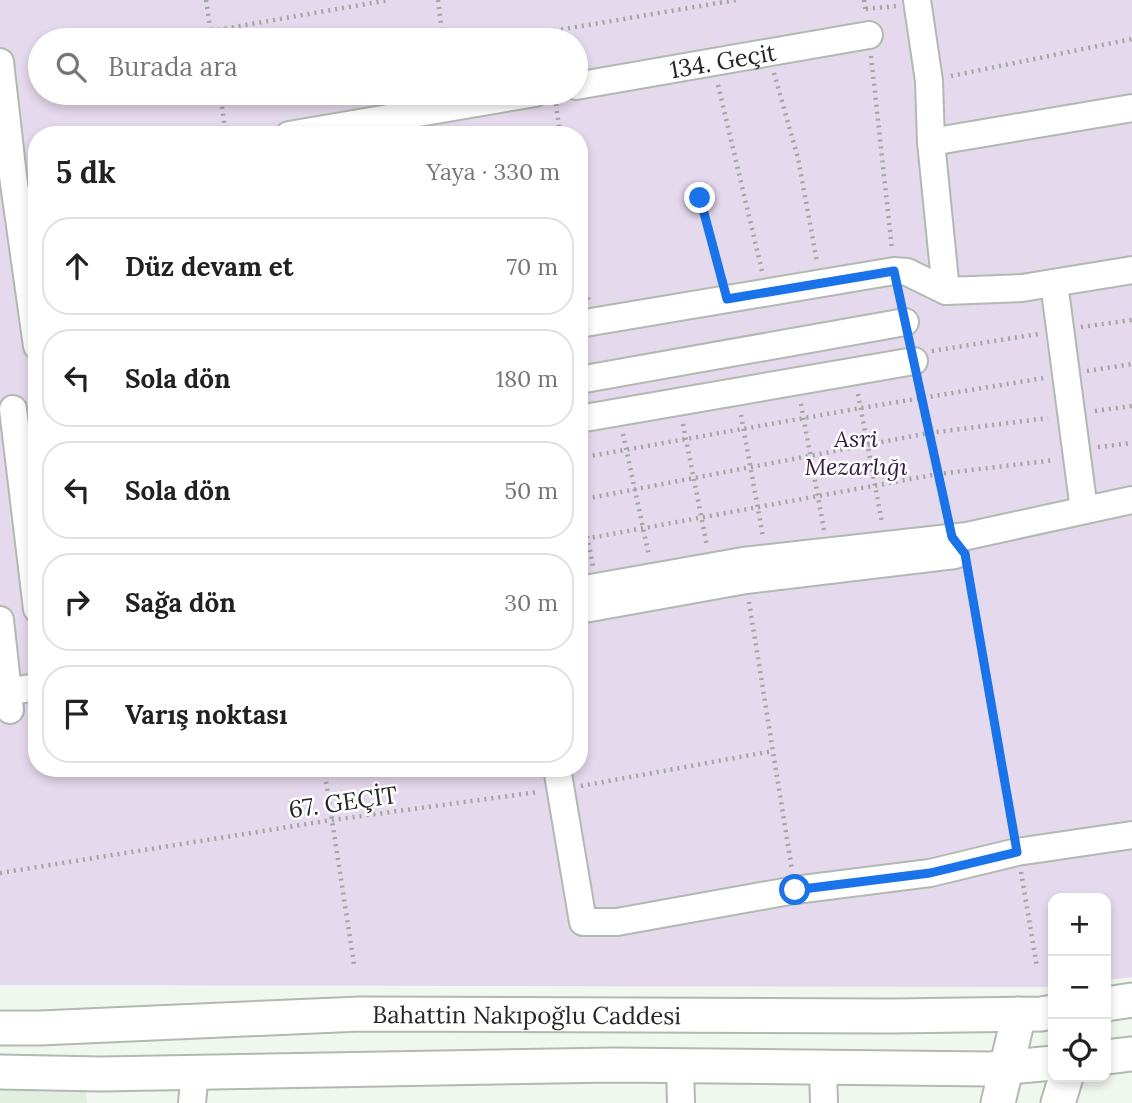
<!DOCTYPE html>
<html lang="tr">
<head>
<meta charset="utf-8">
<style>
  :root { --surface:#fff; --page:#f2f2f2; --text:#222; --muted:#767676; --line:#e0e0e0 }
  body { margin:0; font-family:Lora,serif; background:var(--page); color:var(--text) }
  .controls { position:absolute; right:21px; bottom:21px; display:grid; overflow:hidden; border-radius:14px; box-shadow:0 4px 10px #0003 }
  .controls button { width:63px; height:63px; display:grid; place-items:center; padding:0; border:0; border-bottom:2px solid var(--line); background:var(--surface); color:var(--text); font:35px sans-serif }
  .stop { position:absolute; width:21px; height:21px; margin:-16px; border:5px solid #1a73e8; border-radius:50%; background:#fff }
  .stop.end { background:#1a73e8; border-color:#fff; box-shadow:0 2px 7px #0008 }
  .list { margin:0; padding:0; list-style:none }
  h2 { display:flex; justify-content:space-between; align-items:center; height:91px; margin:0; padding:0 28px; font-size:30px }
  h2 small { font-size:23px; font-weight:400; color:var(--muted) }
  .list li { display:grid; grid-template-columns:46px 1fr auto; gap:21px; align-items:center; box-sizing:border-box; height:98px; margin:0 14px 14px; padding:0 14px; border:2px solid var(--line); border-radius:28px }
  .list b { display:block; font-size:26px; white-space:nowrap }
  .list em { font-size:23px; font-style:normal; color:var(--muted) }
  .icon { flex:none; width:38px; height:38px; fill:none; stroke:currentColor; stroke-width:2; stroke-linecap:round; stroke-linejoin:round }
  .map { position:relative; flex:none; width:1132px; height:1103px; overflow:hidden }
  .search { position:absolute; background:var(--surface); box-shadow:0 4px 10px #0003; left:28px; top:28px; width:560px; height:77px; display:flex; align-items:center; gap:18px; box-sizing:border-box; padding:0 24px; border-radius:38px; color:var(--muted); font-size:26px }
  .panel { position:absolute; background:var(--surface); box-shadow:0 4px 10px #0003; left:28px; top:126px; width:560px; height:651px; border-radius:28px }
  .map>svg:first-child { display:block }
  .built { fill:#e1eee0 }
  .green { fill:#e5d9ed; fill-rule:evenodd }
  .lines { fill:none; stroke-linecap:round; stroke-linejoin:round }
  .minor-casing { stroke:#b1b9b1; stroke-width:30 }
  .major-casing { stroke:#b1b9b1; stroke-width:37 }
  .path { stroke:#a1a6a0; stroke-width:4.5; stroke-dasharray:2 5; stroke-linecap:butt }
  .minor { stroke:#fff; stroke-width:26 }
  .major { stroke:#fff; stroke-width:33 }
  .route { stroke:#1a73e8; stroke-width:9 }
  .labels { text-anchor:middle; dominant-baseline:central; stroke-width:5; stroke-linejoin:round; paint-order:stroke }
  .street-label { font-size:24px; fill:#252724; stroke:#fff }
  .park-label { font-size:24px; font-style:italic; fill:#371c44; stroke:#fff }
</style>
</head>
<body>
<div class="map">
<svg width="1132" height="1103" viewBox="0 0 1132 1103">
  <rect width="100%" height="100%" fill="#f0f7ef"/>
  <polygon class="built" points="85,1087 87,1103 0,1103 0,1089"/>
  <path class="green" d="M0,0H1132V977L1106,980V898H1053V986L1044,987L0,985ZM40,40H576V93H40ZM37,135H579V768H37Z"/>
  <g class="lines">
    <g class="minor-casing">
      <g id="minor">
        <polyline points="917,0 929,81 931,142 946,291"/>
        <polyline points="0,62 13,176 37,346"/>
        <path id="s1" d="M576,86L869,35"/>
        <polyline points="289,135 535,93"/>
        <polyline points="931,142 1132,108"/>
        <polyline points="1054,283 1084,510"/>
        <polyline points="579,324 894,271 907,272 946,291 1022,288 1132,270"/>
        <polyline points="579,380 905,322"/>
        <polyline points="13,409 37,609"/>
        <polyline points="579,419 914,361"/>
        <polyline points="579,590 743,561 967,536 1132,500"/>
        <polyline points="579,610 746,580 955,555"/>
        <polyline points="0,620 10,710"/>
        <polyline points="0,693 37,687"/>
        <polyline points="557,768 583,922 617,922 795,890 930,873 1017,852 1132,835"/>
        <polyline points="680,1066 681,1103"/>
        <polyline points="823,1067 824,1103"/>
        <polyline points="192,1103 195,1072"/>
      </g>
    </g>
    <g class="major-casing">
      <g id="major">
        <polyline points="1106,1004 1132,1000"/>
        <path id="s2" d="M0,1028H40L360,1014L892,1016L1041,1014L1053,1012"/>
        <polyline points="1106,1057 1132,1054"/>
        <polyline points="0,1072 101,1074 614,1065 990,1069 1053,1063"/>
        <polyline points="998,1103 1019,1014"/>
        <polyline points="1058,1103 1066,1077"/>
      </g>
    </g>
    <g class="path">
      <polyline points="206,0 212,40"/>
      <polyline points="438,0 443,40"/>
      <polyline points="864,0 866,13"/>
      <polyline points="866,9 896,6"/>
      <polyline points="211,31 389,0"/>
      <polyline points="499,40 736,0"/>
      <polyline points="871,56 892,249"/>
      <polyline points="774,73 798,158 817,262"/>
      <polyline points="951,76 1132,39"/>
      <polyline points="718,85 762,271"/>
      <polyline points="220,93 226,135"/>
      <polyline points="556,104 560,135"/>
      <polyline points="700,198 721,278"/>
      <polyline points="579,257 585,291 589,301"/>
      <polyline points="1081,327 1132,320"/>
      <polyline points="932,351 1038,334"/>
      <polyline points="1087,371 1132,364"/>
      <polyline points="918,382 947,517"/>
      <polyline points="858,394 882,523"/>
      <polyline points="801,404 824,530"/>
      <polyline points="1095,411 1132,406"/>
      <polyline points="741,415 763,537"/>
      <polyline points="683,424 707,546"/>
      <polyline points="623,434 649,556"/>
      <polyline points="1098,447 1132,443"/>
      <polyline points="579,458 861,408 1044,378"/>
      <polyline points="579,495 593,566"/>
      <polyline points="579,500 929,433 1048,418"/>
      <polyline points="579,540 938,474 1055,460"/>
      <polyline points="969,572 1013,829"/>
      <polyline points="749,602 792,870"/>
      <polyline points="324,768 354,964"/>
      <polyline points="581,786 773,751"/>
      <polyline points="1021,872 1037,967"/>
      <polyline points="0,873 332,820 538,792"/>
    </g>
    <use href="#minor" class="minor"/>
    <use href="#major" class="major"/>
  </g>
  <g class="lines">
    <polyline class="route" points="700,198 727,299 894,271 952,537 965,554 1017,852 930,873 795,890"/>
  </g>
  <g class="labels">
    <g class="street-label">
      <text stroke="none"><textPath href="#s1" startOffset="149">134. Geçit</textPath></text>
      <text transform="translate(343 802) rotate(-8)">67. GEÇİT</text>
      <text stroke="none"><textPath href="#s2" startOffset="527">Bahattin Nakıpoğlu Caddesi</textPath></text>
    </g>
    <g class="park-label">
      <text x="856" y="438">Asri<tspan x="856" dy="28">Mezarlığı</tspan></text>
    </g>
  </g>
</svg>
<div class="controls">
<button>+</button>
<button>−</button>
<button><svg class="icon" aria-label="locate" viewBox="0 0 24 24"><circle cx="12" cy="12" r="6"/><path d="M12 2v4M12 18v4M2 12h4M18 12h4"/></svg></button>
</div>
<div class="stop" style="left:795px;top:890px"></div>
<div class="stop end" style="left:700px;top:198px"></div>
<div class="search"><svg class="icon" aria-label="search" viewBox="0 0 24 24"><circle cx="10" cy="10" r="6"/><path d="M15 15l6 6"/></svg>Burada ara</div>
<section class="panel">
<h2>5 dk<small>Yaya · 330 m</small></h2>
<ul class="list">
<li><svg class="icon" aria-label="ahead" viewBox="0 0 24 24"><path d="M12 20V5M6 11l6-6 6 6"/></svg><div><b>Düz devam et</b></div><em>70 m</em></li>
<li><svg class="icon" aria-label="left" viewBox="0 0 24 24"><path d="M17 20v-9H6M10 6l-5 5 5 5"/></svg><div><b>Sola dön</b></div><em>180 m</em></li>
<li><svg class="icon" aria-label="left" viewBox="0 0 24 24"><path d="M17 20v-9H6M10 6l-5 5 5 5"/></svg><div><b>Sola dön</b></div><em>50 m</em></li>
<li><svg class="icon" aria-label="right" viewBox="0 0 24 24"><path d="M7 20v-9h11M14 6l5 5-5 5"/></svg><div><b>Sağa dön</b></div><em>30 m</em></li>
<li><svg class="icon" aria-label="arrive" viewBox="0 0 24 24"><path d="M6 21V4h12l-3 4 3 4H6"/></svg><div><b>Varış noktası</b></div></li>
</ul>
</section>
</div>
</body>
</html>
